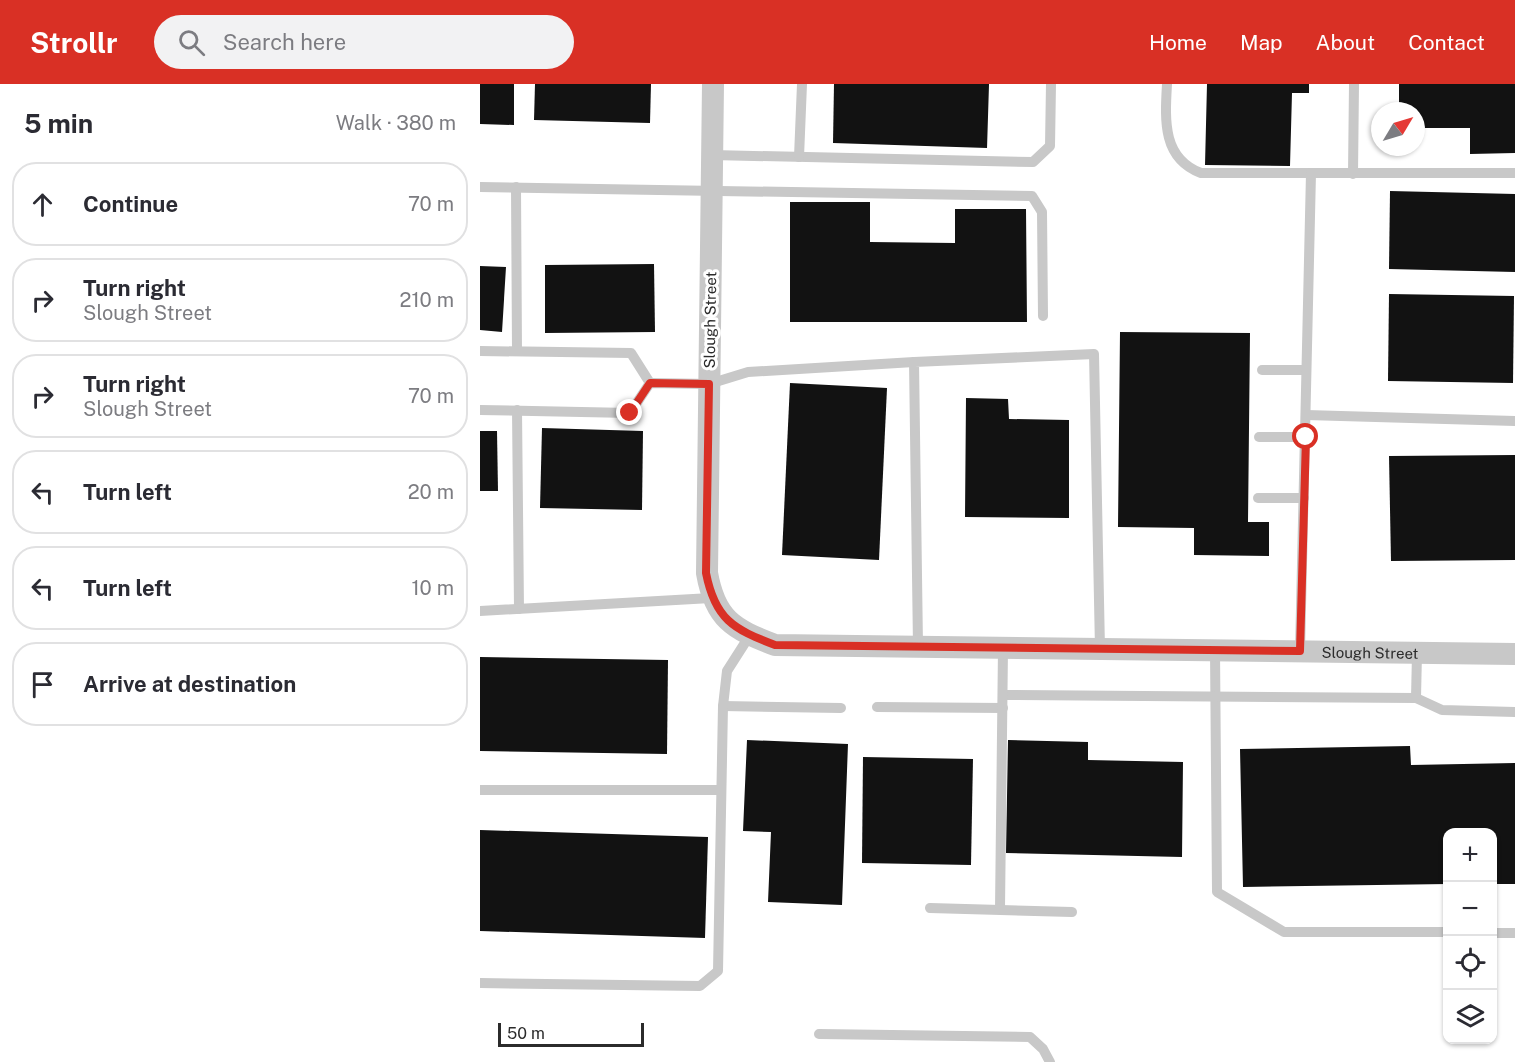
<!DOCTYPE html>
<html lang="en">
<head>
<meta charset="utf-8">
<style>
  :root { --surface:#fff; --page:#f2f2f3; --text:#2b2b33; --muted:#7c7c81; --line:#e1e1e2; --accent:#d93025 }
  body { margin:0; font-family:"Public Sans",sans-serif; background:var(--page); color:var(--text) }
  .controls { position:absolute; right:18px; bottom:18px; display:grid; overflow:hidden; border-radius:12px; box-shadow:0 2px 4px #0004 }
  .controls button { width:54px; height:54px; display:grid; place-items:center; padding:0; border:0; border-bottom:2px solid var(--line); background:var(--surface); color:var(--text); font:30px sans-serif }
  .compass { position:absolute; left:891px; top:18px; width:54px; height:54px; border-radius:50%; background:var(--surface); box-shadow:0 2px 4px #0004; rotate:52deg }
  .scale { position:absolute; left:18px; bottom:15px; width:146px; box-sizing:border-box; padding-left:6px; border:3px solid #2b2b2b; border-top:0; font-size:16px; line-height:21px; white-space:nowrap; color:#2b2b2b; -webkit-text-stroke:4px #fff; paint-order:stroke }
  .stop { position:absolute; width:18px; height:18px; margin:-14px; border:4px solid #d93025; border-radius:50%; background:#fff }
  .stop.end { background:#d93025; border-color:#fff; box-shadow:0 2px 6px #0008 }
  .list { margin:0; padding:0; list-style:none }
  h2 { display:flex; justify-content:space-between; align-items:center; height:78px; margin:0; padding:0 24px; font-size:26px }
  h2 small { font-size:20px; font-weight:400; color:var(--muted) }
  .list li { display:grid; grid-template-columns:39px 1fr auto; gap:18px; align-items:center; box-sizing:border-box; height:84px; margin:0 12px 12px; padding:0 12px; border:2px solid var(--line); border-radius:24px }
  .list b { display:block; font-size:22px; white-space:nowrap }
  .list p { margin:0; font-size:20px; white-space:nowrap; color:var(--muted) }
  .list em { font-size:20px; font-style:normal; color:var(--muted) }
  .icon { flex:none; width:33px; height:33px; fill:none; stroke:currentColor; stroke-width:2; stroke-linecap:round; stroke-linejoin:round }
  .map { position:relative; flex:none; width:1035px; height:978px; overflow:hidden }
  header { display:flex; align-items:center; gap:36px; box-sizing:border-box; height:84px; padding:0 30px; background:var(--accent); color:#fff }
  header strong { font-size:28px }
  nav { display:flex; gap:33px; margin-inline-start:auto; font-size:21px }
  .search { width:420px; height:54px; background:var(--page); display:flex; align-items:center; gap:15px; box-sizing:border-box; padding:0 21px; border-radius:33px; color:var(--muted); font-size:22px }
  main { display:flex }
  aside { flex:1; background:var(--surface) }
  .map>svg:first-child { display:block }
  .building { fill:#121212 }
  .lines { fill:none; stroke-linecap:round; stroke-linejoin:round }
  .service { stroke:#c8c8c8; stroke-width:10 }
  .minor { stroke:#c8c8c8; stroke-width:22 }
  .route { stroke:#d93025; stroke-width:8 }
  .labels { text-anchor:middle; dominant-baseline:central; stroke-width:6; stroke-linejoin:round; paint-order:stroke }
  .street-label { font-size:15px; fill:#2b2b2b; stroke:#fff }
</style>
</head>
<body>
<header>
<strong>Strollr</strong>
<div class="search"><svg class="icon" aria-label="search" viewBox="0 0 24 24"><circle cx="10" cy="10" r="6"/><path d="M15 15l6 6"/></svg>Search here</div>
<nav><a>Home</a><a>Map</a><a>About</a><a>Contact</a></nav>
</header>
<main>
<aside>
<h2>5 min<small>Walk · 380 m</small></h2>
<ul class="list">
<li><svg class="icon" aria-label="ahead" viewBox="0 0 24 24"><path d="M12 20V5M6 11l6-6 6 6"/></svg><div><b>Continue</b></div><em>70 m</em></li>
<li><svg class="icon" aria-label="right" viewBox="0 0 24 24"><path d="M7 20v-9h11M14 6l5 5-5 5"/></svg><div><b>Turn right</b><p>Slough Street</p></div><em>210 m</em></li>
<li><svg class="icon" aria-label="right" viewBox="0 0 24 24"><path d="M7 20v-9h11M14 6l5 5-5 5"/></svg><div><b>Turn right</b><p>Slough Street</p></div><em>70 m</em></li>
<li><svg class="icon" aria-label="left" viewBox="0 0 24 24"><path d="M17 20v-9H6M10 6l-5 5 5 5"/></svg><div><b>Turn left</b></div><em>20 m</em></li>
<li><svg class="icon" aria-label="left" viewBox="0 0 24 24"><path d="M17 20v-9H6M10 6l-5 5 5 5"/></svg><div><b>Turn left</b></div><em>10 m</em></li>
<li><svg class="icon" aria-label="arrive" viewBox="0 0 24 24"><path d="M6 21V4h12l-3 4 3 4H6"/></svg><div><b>Arrive at destination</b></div></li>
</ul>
</aside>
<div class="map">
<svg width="1035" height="978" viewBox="0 0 1035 978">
  <rect width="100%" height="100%" fill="#fff"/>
  <g class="building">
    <polygon points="0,0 34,0 34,41 0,40"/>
    <polygon points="55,0 171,0 170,39 54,36"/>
    <polygon points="354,0 509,0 507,64 353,59"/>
    <polygon points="727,0 829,0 829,9 812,9 810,82 725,81"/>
    <polygon points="919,0 1035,0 1035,69 990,70 990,44 936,44 936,27 919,27"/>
    <polygon points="910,107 1035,110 1035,188 909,185"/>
    <polygon points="310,118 390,118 390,158 475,159 475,125 546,125 547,238 310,238"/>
    <polygon points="174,180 175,248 65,249 65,181"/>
    <polygon points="0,182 26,183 22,248 0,246"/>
    <polygon points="909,210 1034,212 1033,299 908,297"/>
    <polygon points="640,248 770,249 768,438 789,438 789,472 714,471 714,444 638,443"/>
    <polygon points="310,299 407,304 399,476 302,471"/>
    <polygon points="486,314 528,315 529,335 589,336 589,434 485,433"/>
    <polygon points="62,344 163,347 162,426 60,424"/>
    <polygon points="0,347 17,347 18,407 0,407"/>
    <polygon points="1035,371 1035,476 911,477 909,372"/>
    <polygon points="0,573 188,576 187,670 0,667"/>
    <polygon points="267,656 368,660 362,821 288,818 291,748 263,747"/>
    <polygon points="528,656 608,658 608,676 703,678 702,773 526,769"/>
    <polygon points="930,662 931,681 1035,679 1035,800 1012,800 1012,748 968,748 968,800 763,803 760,665"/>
    <polygon points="383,673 493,675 491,781 382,779"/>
    <polygon points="0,746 228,753 225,854 0,847"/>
  </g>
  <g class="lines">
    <g class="service">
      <path d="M687,0C685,36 682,74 721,89H831"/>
      <polyline points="232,71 553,78 570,62 571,0"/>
      <polyline points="319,73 322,0"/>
      <polyline points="873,90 874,0"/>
      <polyline points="0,103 552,112 562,128 563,232"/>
      <polyline points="36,103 37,267"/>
      <polyline points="0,267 151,269 170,299"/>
      <polyline points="782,286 826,286"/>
      <polyline points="0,326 150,329 170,299 229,300 268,288 434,278"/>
      <polyline points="37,326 39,525"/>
      <polyline points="826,331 1035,337"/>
      <polyline points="779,353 826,353"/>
      <polyline points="778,414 824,414"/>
      <polyline points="0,527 231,514"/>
      <polyline points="438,562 434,278 614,270 620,565"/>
      <polyline points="735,566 737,808 804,848 968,848"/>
      <polyline points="820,567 831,89 1035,89"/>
      <polyline points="523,611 936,614 962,626 1035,628"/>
      <polyline points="936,614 937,569"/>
      <polyline points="243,622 361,624"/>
      <polyline points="397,623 523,624"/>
      <polyline points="0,706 239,706"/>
      <polyline points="450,824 592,828"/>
      <polyline points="520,825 523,564"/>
      <polyline points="1012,849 1035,849"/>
      <polyline points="0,899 220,902 238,887 243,622 247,587 270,551"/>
      <polyline points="339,950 550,953 563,965 570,978"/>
    </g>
    <path class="minor" id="s1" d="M233,0L227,489C235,535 253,545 295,561L1035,570"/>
  </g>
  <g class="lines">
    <path class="route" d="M150,329L170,299L229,300L226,489C235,535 253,545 295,561L820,567L826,353"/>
  </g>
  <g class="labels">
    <g class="street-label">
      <text transform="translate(230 236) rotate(-89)">Slough Street</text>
      <text stroke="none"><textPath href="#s1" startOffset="1190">Slough Street</textPath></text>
    </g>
  </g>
</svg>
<div class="controls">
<button>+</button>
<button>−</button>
<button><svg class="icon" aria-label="locate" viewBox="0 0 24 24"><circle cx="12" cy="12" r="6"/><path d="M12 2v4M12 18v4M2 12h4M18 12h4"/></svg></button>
<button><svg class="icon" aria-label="layers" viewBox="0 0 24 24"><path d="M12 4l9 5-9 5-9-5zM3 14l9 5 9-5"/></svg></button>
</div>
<svg class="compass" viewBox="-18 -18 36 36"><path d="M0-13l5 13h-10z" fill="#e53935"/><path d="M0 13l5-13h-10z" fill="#7c7c81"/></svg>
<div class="scale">50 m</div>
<div class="stop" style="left:826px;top:353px"></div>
<div class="stop end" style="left:150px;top:329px"></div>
</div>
</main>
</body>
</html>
